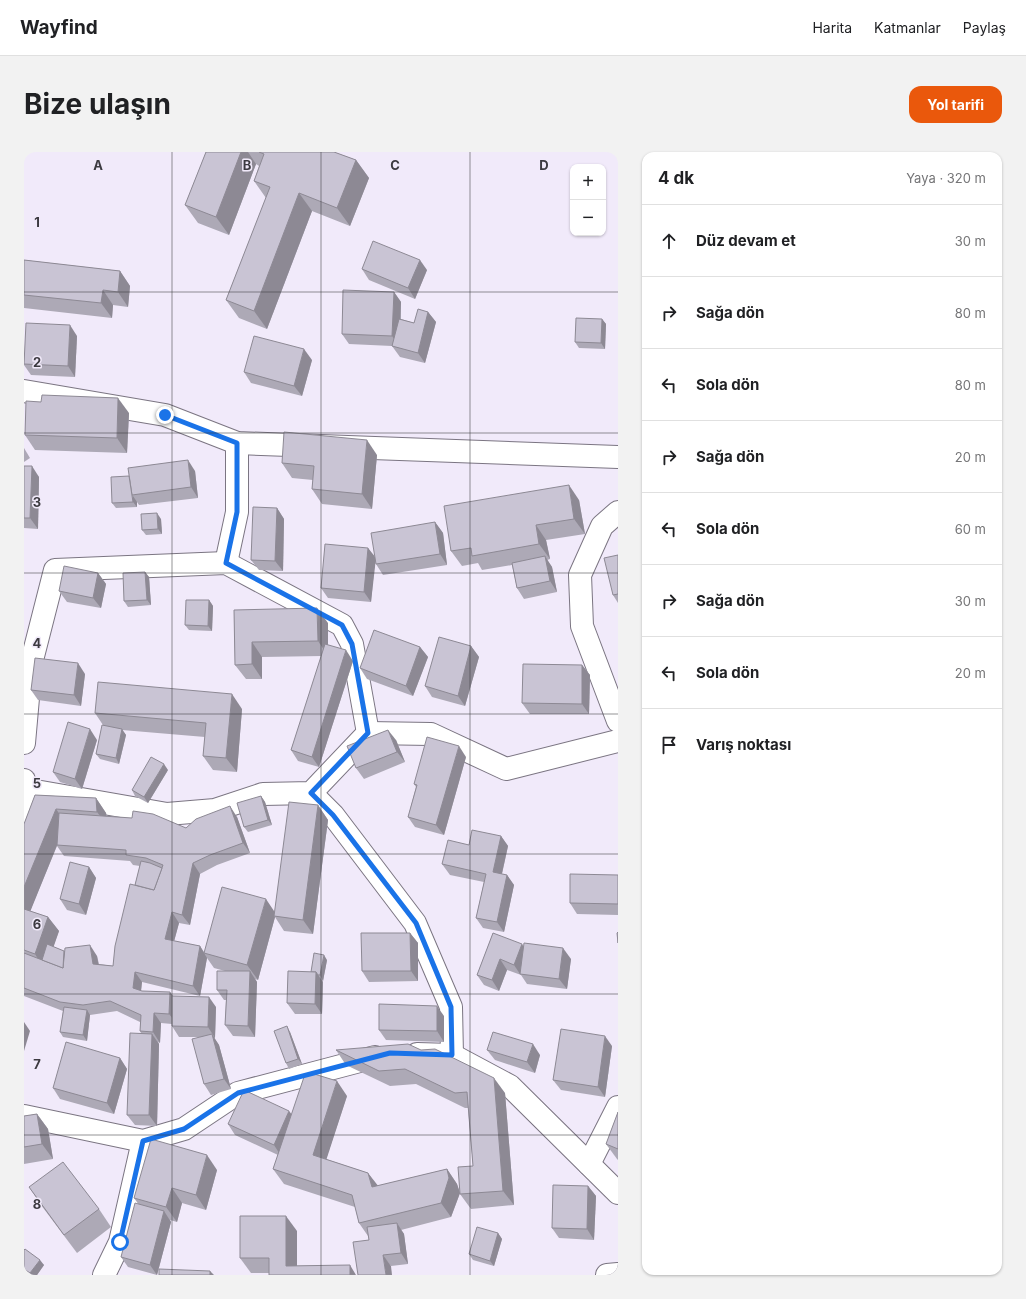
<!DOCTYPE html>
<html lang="tr">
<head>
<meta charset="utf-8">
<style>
  :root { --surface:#fff; --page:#f2f2f2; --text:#202124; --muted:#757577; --line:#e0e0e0; --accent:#ea580c }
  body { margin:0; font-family:Inter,sans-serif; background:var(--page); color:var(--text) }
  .controls { position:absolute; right:12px; top:12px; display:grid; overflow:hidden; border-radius:8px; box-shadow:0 1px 3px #0004 }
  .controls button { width:36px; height:36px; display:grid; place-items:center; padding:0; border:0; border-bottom:1px solid var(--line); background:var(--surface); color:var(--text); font:20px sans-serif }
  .stop { position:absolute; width:12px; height:12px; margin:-9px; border:3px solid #1a73e8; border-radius:50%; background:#fff }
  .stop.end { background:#1a73e8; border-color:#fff; box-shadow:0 1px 4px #0008 }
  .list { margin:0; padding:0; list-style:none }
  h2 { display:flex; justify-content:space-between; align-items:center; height:52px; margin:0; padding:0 16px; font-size:17px }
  h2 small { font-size:13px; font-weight:400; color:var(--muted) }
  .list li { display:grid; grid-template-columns:26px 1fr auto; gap:12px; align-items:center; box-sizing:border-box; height:72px; padding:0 16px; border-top:1px solid var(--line) }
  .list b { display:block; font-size:15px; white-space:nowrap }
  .list em { font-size:13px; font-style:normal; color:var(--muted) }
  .icon { flex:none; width:22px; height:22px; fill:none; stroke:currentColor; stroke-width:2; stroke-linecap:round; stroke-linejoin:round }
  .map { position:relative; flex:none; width:594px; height:1123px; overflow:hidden; border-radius:12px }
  header { display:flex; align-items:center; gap:24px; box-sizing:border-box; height:56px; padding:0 20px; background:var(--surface); border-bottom:1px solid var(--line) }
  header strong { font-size:19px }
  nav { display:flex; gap:22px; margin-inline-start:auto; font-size:14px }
  .intro { display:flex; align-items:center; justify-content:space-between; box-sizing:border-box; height:96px; padding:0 24px }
  h1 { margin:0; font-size:28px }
  .button { padding:10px 18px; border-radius:12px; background:var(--accent); color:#fff; font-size:14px; font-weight:700 }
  main { display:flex; gap:24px; padding:0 24px }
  aside { flex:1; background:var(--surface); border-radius:12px; box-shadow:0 1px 3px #0004 }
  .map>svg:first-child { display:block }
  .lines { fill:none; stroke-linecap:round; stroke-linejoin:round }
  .minor-casing { stroke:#7b7582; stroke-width:24 }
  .minor { stroke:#fff; stroke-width:22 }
  .wall { fill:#ada9b6; fill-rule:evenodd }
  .shaded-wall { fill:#8d8994 }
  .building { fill:#c9c4d4; stroke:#8d8994 }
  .route { stroke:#1a73e8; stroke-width:5 }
  .grid { fill:none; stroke:#3c3a40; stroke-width:1; stroke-opacity:0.55 }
  .grid-label { font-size:13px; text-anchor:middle; font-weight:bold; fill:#3c3a40; stroke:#f1eafa; stroke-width:3; stroke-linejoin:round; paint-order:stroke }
</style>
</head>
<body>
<header>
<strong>Wayfind</strong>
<nav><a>Harita</a><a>Katmanlar</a><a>Paylaş</a></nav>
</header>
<div class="intro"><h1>Bize ulaşın</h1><a class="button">Yol tarifi</a></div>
<main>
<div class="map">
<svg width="594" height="1123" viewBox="0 0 594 1123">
  <rect width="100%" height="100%" fill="#f1eafa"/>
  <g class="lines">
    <g class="minor-casing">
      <g id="minor">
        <polyline points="0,239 141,263 213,291 594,305"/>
        <polyline points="594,360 578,374 556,423 558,474 594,569"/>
        <polyline points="202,411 213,360 213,291"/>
        <polyline points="0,591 7,512 31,418 202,411 318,473 328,492 344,581"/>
        <polyline points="0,628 0,676"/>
        <polyline points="0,637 143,662 191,658 239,642 287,641 344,581 407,582 482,617 594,589"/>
        <polyline points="287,641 309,663 391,771 427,855 428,903"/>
        <polyline points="393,902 428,903 486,934 594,1041"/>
        <polyline points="0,964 119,989 160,977 214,941 351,905"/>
        <polyline points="565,1012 594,955"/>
        <polyline points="80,1123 96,1090 119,989"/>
        <polyline points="583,1123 594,1122"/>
      </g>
    </g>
    <use href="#minor" class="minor"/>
  </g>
  <g class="wall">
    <polygon points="182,0 310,0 332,8 345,26 326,74 288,59 243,177 215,166 202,148 242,46 230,29 235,14 232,12 205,83 174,71 161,53"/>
    <polygon points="0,108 96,119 106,134 104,155 89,153 88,166 0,156"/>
    <polygon points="338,117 403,118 391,147 345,128"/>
    <polygon points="370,140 377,150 377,167 390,171 404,160 412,170 401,211 376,205 368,194 325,192 318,182"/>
    <polygon points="578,167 582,172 581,197 555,196 551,190"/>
    <polygon points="53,184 51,225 7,223 0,213 0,201"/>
    <polygon points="288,208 278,244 227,231 220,220"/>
    <polygon points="105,261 103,301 11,298 1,283"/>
    <polygon points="0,296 6,306 0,310"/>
    <polygon points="353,303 348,357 298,352 288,337 289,328 268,326 258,311"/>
    <polygon points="0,314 15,325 14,377 0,376"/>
    <polygon points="171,319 174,346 115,353 113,350 113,355 92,356 88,351"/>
    <polygon points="555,348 561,382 522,388 526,407 523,408 528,415 533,440 500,447 493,436 488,413 458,418 454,411 438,414 427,399"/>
    <polygon points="253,356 260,367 259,419 235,418 227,408"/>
    <polygon points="137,367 138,382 122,383 118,378"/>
    <polygon points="411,370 419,381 423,413 359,423 352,412 351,408 347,450 304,446 297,436 344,396 351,406"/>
    <polygon points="594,403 594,451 589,443"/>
    <polygon points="121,420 125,425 127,453 104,455 100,449"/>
    <polygon points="74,421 82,432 77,456 43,450 35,439"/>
    <polygon points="185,448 189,454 188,479 165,478 161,473"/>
    <polygon points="210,458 304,471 304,493 329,509 295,615 274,609 267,598 298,504 238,505 238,527 222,527 211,513"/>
    <polygon points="447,494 455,505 441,554 408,545 401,534"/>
    <polygon points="396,495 404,505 389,544 343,527 336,516"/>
    <polygon points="558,513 566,523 565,562 506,562 498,551"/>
    <polygon points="61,522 57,554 14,548 7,538"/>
    <polygon points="218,557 213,620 189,618 179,604 181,585 98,578 102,583 95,612 76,607 72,602 79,573 71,561"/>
    <polygon points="73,588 58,637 36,630 29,620"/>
    <polygon points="372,588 381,610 340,627 332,616"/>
    <polygon points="442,605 420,683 391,675 384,665 392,635 390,632"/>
    <polygon points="144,618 124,651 111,644 108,638"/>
    <path d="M11,643L72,646L82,661L83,664L162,676L213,665L226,701L193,713L176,722L166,773L155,771L150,789L176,794L180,800L251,760L294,653L304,668L289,782L260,779L251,765L234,828L231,827L233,830L231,885L209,884L201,873L202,848H200L193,838L201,819L190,816L183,806L176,844L118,830L117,839L149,844L192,855L191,886H190L195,893L207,937L187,943L180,932L176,885H155L148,874V872L137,871L136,891L134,890L135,892L133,974L111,973L103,963L117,881L116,879V870L93,859L66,863L63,889L39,885L36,880L39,859L0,844V672ZM33,694L40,704L106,709L109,713L116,714L89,814L75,812L73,804L40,799L29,795L35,779L24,765L6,759Z"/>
    <polygon points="237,644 241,650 248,673 224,680 220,675"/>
    <polygon points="477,684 484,694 478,722 483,723 490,733 480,780 459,776 452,766 460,730 426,723 418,712 445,693"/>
    <polygon points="65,715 72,726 62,763 43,758 36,747"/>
    <polygon points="594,723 594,763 553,762 546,751"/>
    <polygon points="386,781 394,791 394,829 345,830 338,819"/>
    <polygon points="469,781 500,795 547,807 543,837 503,832 497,823 483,818 475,839 460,833 453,823"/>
    <polygon points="303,808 299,829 298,828 299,830 298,862 271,862 263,851 287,820"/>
    <polygon points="420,864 420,890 362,888 355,878"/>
    <polygon points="266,880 278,912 265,917 262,911"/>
    <polygon points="588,894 581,945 537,938 529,928"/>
    <polygon points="312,898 481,941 490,1053 447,1057 436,1042 449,1014 444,956 441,956 392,932 366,934 322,913"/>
    <polygon points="463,898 516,903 511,921 471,908"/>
    <polygon points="96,906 103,917 90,962 36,947 29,936"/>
    <polygon points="323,944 302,1007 344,1021 353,1034 423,1017 433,1032 436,1041 427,1065 377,1078 380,1082 384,1112 367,1114 345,1088 344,1084 335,1071 331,1055 260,1032 249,1017 254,1003 211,983 204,972 268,962"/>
    <polygon points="594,960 594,1008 593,1007 582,992"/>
    <polygon points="13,962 24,977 29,1007 0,1012 0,964"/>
    <polygon points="193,1018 182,1058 158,1051 153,1070 146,1068 147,1070 133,1123 104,1115 97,1105 115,1053 110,1046"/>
    <polygon points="564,1034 572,1044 570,1088 535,1086 528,1076"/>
    <polygon points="5,1035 75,1057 87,1075 53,1101 17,1053"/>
    <polygon points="273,1079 273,1114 245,1121 227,1121 216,1106"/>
    <polygon points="474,1081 478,1087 470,1114 449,1108 445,1102"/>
    <polygon points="0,1098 20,1113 13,1123 4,1123 0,1120"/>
  </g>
  <g class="shaded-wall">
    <polygon points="217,0 224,0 232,12 205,83 192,65"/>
    <polygon points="332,8 345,26 326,74 313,56"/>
    <polygon points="275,41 288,59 243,177 230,159"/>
    <polygon points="396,108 403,118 391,147 384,136"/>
    <polygon points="96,119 106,134 104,155 94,140"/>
    <polygon points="79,138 89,153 88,166 77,151"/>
    <polygon points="370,140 377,150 375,194 368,184"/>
    <polygon points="404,160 412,170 401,211 394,201"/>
    <polygon points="578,167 582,172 581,197 577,191"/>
    <polygon points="46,173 53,184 51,225 44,214"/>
    <polygon points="280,197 288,208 278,244 270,234"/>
    <polygon points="94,246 105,261 103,301 93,286"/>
    <polygon points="343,288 353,303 348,357 338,342"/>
    <polygon points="164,308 171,319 174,346 167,335"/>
    <polygon points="8,314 15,325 14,377 6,366"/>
    <polygon points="545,333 555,348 561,382 550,367"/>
    <polygon points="109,344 113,350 113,355 109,350"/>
    <polygon points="253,356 260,367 259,419 251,409"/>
    <polygon points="133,361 137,367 138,382 134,377"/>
    <polygon points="411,370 419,381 423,413 416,402"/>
    <polygon points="512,373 522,388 526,407 515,392"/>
    <polygon points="344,396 352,406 347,450 340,440"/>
    <polygon points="521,404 528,415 533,440 526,429"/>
    <polygon points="121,420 125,425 127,453 123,448"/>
    <polygon points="74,421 82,432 77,456 69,446"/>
    <polygon points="185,448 189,454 188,479 184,474"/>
    <polygon points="293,456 304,471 304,504 294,489"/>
    <polygon points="228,490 238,505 238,527 228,512"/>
    <polygon points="447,494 455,505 441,554 434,544"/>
    <polygon points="396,495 404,505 389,544 382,534"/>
    <polygon points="322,498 329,509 295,615 288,605"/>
    <polygon points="54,511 61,522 57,554 50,543"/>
    <polygon points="558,513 566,523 565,562 558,552"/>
    <polygon points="208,542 218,557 213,620 202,606"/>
    <polygon points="66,577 73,588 58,637 51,627"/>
    <polygon points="98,577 102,583 95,612 92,606"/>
    <polygon points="364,578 372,588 381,610 373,600"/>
    <polygon points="435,594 442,605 420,683 412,673"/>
    <polygon points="140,612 144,618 124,651 120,645"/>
    <polygon points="237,644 241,650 248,673 244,668"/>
    <polygon points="72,646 82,661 84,674 73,660"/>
    <polygon points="294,653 304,668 289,782 279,768"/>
    <polygon points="206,654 213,665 226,701 219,691"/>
    <polygon points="32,657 42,671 2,770 0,767 0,735"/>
    <polygon points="477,684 484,694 476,730 469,720"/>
    <polygon points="169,711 176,722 166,773 158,763"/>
    <polygon points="65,715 72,726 62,763 55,752"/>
    <polygon points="483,723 490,733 480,780 473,770"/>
    <polygon points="242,747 252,762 250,764 251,765 234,828 223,813"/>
    <polygon points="148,760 155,771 148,797 141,787"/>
    <polygon points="24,765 35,779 23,814 17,812 11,802"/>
    <polygon points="386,781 394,791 394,829 387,819"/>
    <polygon points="498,792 505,803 496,822 490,813"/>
    <polygon points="66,793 73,804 76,822 69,812"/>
    <polygon points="176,794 183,806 176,844 169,834"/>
    <polygon points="539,796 547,807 543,837 535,827"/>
    <polygon points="300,803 303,808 299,829 296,823"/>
    <polygon points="476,807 483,818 475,839 468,828"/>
    <polygon points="226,819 233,830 231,885 224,874"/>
    <polygon points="111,820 118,830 116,847 109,836"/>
    <polygon points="292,820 299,830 298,862 291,852"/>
    <polygon points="146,840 154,851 153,872 145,862"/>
    <polygon points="185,845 192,855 191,886 184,875"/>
    <polygon points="413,854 420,864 420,890 413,879"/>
    <polygon points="63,858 66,863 63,889 59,883"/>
    <polygon points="130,861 137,871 136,891 129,880"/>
    <polygon points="0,870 6,879 0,899"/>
    <polygon points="263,874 266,880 278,912 274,907"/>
    <polygon points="128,882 135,892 133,974 125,963"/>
    <polygon points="188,882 195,893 207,937 200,927"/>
    <polygon points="581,884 588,894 581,945 574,935"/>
    <polygon points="509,892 516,903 511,921 503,910"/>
    <polygon points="96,906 103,917 90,962 83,951"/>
    <polygon points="470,926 481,941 490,1053 479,1039"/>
    <polygon points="313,929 323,944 299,1018 289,1003"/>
    <polygon points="265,959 273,969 257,1004 250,993"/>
    <polygon points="13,962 24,977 29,1007 18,992"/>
    <polygon points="183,1003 193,1018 182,1058 172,1043"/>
    <polygon points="423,1017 433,1032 436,1041 427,1065 417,1051"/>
    <polygon points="344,1021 355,1035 348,1035"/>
    <polygon points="564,1034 572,1044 570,1088 563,1077"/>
    <polygon points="148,1036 158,1051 153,1070 142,1055"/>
    <polygon points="140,1059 147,1070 133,1123 126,1113"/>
    <polygon points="262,1064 273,1079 273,1123 262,1114"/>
    <polygon points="373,1071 380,1082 384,1112 377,1101"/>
    <polygon points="474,1081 478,1087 470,1114 466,1109"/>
    <polygon points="359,1103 367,1114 368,1123 362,1123"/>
    <polygon points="16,1108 20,1113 13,1123 7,1123 6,1121"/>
    <polygon points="326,1113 332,1123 326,1123"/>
    <polygon points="186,1119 190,1123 186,1123"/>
  </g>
  <g class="building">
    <polygon points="182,0 217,0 192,65 161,53"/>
    <polygon points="235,0 310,0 332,8 313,56 275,41 230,159 202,148 246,35 230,29 240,2"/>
    <polygon points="349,89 396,108 384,136 338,117"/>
    <polygon points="0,108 96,119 94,140 79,138 77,151 0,143"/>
    <polygon points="319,138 370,140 368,184 318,182"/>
    <polygon points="394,157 404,160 394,201 368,194 375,167 390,171"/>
    <polygon points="552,166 578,167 577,191 551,190"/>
    <polygon points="2,171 46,173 44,214 0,212"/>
    <polygon points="230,184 280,197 270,234 220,220"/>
    <polygon points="18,243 94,246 93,286 1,283 2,249 17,250"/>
    <polygon points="260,280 343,288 338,342 288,337 290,314 258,311"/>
    <polygon points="164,308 167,335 108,343 104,316"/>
    <polygon points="0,314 8,314 6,366 0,366"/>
    <polygon points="105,324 109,350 88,351 87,325"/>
    <polygon points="545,333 550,367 512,373 515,392 448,404 447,396 427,399 420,354"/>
    <polygon points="229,355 253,356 251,409 227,408"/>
    <polygon points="133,361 134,377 118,378 117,362"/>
    <polygon points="411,370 416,402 352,412 347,381"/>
    <polygon points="301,392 344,396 340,440 297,436"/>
    <polygon points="594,403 594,442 589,443 580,406"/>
    <polygon points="521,404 526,429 493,436 488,411"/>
    <polygon points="40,414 74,421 69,446 35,439"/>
    <polygon points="121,420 123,448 100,449 99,421"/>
    <polygon points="162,448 185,448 184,474 161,473"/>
    <polygon points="293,456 294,489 228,490 228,512 211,513 210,458"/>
    <polygon points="350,478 396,495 382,534 336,516"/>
    <polygon points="415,485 447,494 434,544 401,534"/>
    <polygon points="301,492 322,498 288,605 267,598"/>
    <polygon points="11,506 54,511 50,543 7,538"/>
    <polygon points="499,512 558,513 558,552 498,551"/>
    <polygon points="74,530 208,542 202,606 179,604 182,571 71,561"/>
    <polygon points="44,570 66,577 51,627 29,620"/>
    <polygon points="78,573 98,577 92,606 72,602"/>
    <polygon points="364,578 373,600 332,616 323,594"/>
    <polygon points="403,585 435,594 412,673 384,665 393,633 390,632"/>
    <polygon points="127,605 140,612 120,645 108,638"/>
    <polygon points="11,643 72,646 73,660 32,657 0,735 0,672"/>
    <polygon points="237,644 244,668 220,675 213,651"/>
    <polygon points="265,650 294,653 279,768 250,764"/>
    <polygon points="206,654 219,691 186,703 169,711 158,763 148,760 141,787 176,794 169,834 111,820 109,836 118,839 146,840 145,862 130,861 129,880 116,879 117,863 86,849 59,853 36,850 0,836 0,801 39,816 41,796 66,793 69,812 89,814 91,794 106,732 130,738 139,713 122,706 102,703 102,698 33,693 35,661 108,666 109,659 129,662 162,676 172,667"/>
    <polygon points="448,678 477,684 469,720 483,723 473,770 452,766 462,722 418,712 424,688 445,693"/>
    <polygon points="117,709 126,711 138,716 130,738 111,733"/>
    <polygon points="46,710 65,715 55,752 36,747"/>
    <polygon points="546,722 594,723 594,752 546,751"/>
    <polygon points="198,735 242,747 223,813 180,801"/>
    <polygon points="0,757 24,765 11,802 0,798"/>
    <polygon points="594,780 594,791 593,781"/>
    <polygon points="337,781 386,781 387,819 338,819"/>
    <polygon points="469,781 498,792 490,813 476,807 468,828 453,823"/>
    <polygon points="500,791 539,796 535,827 496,822"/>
    <polygon points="23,792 40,799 39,816 18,808"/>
    <polygon points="290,801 300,803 296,823 294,823 292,820 287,820"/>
    <polygon points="193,819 226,819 224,874 201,873 203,838 193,838"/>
    <polygon points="264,819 292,820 291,852 263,851"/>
    <polygon points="148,844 185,845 184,875 148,874"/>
    <polygon points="355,852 413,854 413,879 355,878"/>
    <polygon points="40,855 63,858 59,883 36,880"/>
    <polygon points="263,874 274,907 262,911 250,879"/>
    <polygon points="537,877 581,884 574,935 529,928"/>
    <polygon points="469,880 509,892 503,910 463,898"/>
    <polygon points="106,881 128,882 125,963 103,963"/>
    <polygon points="188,882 200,927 180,932 168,887"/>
    <polygon points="42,890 96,906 83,951 29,936"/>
    <polygon points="384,892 397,898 411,897 470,926 479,1039 436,1042 434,1015 449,1014 443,940 431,941 381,917 355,919 312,898"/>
    <polygon points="287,921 313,929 289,1003 344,1021 348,1035 423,1017 425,1026 417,1051 335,1071 328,1043 249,1017 281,922"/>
    <polygon points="220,938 265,959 250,993 204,972"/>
    <polygon points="594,960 594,997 582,992"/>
    <polygon points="13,962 18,992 0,995 0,964"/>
    <polygon points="127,987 183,1003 172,1043 148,1036 142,1055 110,1046"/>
    <polygon points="39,1010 75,1057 40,1083 5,1035"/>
    <polygon points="529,1033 564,1034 563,1077 528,1076"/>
    <polygon points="111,1051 140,1059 126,1113 97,1105"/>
    <polygon points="216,1064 262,1064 262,1114 326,1113 326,1123 245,1123 245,1106 216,1106"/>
    <polygon points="373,1071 377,1101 359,1103 362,1123 334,1123 329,1090 345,1088 343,1075"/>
    <polygon points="453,1075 474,1081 466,1109 445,1102"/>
    <polygon points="1,1097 16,1108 6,1121 0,1117 0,1098"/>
    <polygon points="135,1117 186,1119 186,1123 135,1123"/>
  </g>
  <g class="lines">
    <polyline class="route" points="96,1090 119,989 160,977 214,941 366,901 428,903 427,855 392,771 309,663 287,641 344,581 328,492 318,473 202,411 213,360 213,291 141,263"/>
  </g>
  <path class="grid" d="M148,0V1123M297,0V1123M446,0V1123M0,140H594M0,281H594M0,421H594M0,562H594M0,702H594M0,842H594M0,983H594"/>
  <g class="grid-label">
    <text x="74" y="18">A</text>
    <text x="223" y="18">B</text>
    <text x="371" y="18">C</text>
    <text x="520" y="18">D</text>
    <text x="13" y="75">1</text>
    <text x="13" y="215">2</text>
    <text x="13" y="355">3</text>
    <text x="13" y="496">4</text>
    <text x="13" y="636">5</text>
    <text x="13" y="777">6</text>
    <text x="13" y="917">7</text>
    <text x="13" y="1057">8</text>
  </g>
</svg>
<div class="controls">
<button>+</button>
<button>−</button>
</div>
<div class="stop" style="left:96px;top:1090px"></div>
<div class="stop end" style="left:141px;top:263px"></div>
</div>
<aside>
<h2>4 dk<small>Yaya · 320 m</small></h2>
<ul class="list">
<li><svg class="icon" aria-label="ahead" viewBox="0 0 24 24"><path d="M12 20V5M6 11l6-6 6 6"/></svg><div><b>Düz devam et</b></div><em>30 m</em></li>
<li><svg class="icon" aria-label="right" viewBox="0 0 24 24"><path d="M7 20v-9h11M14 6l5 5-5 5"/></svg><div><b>Sağa dön</b></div><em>80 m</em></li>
<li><svg class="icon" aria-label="left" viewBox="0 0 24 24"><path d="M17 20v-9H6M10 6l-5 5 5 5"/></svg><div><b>Sola dön</b></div><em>80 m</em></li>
<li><svg class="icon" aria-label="right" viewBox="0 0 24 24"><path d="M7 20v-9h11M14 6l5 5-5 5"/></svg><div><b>Sağa dön</b></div><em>20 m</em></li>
<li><svg class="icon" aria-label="left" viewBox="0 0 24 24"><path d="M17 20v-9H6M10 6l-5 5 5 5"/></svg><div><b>Sola dön</b></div><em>60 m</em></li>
<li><svg class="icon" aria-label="right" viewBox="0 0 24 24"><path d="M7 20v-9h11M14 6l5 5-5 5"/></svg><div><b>Sağa dön</b></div><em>30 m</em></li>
<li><svg class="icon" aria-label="left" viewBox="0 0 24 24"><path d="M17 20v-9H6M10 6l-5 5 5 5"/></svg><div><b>Sola dön</b></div><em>20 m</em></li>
<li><svg class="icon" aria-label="arrive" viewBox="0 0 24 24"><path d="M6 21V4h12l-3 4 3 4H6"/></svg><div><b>Varış noktası</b></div></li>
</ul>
</aside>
</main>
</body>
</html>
